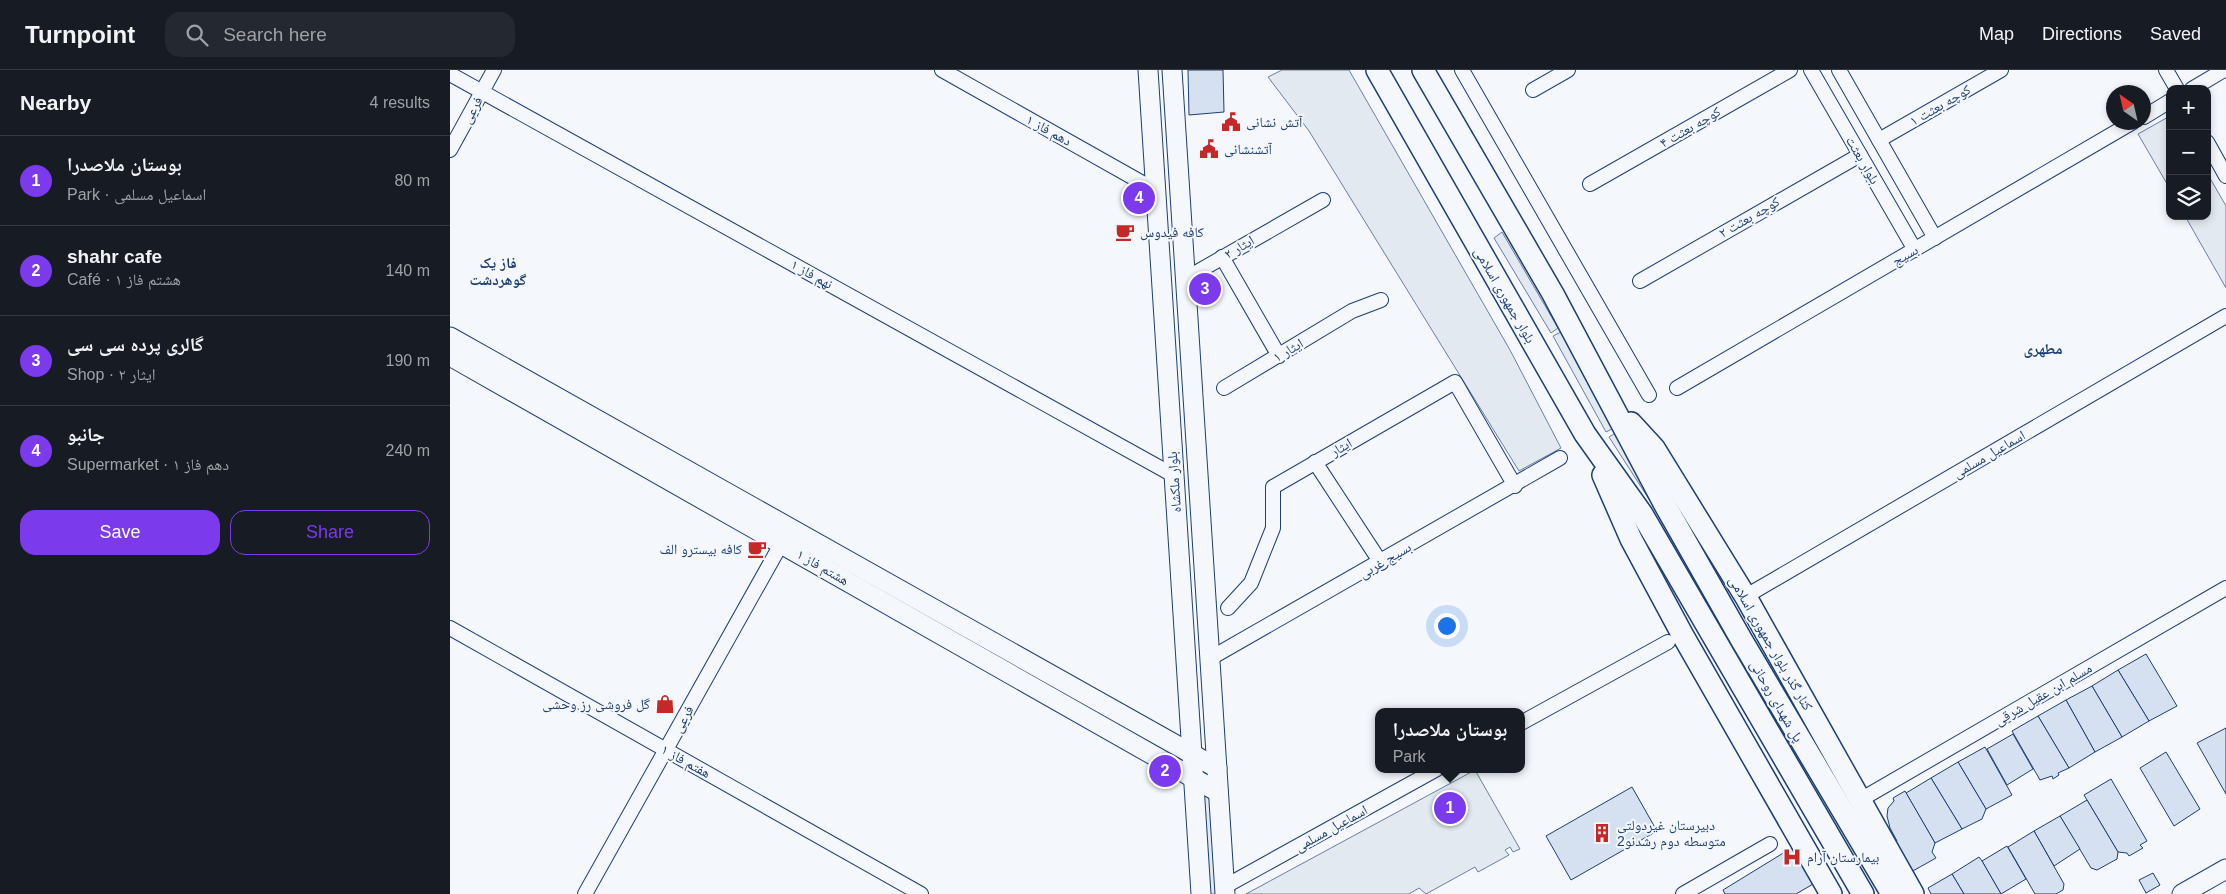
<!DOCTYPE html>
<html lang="en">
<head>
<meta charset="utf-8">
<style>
  :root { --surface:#171b24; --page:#242831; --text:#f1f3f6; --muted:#9ea1a6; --line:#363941; --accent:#7c3aed }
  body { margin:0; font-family:Arial,"Noto Naskh Arabic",sans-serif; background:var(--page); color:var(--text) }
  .controls { position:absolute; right:15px; top:15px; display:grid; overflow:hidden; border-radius:10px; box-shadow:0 2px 8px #0003 }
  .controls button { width:45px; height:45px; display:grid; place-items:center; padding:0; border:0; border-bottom:1px solid var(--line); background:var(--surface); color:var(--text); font:25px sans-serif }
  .compass { position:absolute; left:1656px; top:15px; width:45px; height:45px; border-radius:50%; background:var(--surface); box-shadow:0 2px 8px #0003; rotate:326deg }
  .you { position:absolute; left:996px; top:555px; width:18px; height:18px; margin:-12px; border:4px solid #fff; border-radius:50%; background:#1a73e8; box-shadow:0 0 0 8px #1a73e833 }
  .badge { display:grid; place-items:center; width:32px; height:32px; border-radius:50%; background:var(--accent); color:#fff; font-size:16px; font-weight:700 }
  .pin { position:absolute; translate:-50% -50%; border:2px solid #fff; box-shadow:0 1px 5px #0006 }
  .popup { position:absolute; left:925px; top:638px; width:150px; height:65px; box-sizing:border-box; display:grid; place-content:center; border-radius:10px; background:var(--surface); filter:drop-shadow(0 1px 4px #0005); font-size:16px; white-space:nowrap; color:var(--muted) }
  .popup b { font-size:19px; color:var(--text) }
  .popup::after { content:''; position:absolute; left:50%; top:100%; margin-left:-10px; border:10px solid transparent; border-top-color:var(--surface) }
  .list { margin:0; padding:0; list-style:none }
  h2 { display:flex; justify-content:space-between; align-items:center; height:65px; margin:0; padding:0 20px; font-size:21px }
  h2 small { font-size:16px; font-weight:400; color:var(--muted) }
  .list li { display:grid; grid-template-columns:32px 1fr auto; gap:15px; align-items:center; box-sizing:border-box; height:90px; padding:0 20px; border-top:1px solid var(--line) }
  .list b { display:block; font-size:19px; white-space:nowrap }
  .list p { margin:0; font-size:16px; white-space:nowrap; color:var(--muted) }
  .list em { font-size:16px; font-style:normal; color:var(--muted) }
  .actions { display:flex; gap:10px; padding:15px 20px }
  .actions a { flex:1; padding:11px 0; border:1px solid var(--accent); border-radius:15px; text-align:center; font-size:18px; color:var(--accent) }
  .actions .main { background:var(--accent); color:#fff }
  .icon { flex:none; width:28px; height:28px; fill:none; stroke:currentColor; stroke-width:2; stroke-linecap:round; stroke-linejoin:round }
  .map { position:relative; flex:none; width:1776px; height:824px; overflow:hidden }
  header { display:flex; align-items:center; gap:30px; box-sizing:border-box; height:70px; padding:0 25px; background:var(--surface); border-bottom:1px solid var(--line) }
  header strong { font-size:24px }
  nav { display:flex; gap:28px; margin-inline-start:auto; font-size:18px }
  .search { width:350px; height:45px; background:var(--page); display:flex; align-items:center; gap:12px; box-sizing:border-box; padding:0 18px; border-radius:15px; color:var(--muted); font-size:19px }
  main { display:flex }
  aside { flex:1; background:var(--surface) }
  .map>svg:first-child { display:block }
  .green { fill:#e3e9f0; stroke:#687fa3 }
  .building { fill:#d5e0f0; stroke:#1d3f73 }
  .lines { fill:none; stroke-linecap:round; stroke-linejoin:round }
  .street-casing { stroke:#1d3f73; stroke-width:16 }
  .secondary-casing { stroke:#1d3f73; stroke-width:21 }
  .primary-casing { stroke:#1d3f73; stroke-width:24 }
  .street { stroke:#f4f7fb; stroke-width:14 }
  .secondary { stroke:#f4f7fb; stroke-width:19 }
  .primary { stroke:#f4f7fb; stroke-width:21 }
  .labels { text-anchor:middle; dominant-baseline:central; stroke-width:4; stroke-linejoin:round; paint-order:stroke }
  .street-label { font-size:14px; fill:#1d3f73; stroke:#f4f7fb }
  .poi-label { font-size:14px; fill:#1d3f73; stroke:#f4f7fb; text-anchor:start }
  .neighbourhood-label { font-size:15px; font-weight:bold; fill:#1d3f73; stroke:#f4f7fb }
</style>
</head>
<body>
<header>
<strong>Turnpoint</strong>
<div class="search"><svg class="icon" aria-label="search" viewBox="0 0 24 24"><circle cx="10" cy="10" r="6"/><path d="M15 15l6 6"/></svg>Search here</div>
<nav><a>Map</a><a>Directions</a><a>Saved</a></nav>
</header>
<main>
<aside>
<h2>Nearby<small>4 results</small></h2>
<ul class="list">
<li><span class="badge">1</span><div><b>بوستان ملاصدرا</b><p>Park · اسماعیل مسلمی</p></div><em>80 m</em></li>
<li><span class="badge">2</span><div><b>shahr cafe</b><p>Café · هشتم فاز ۱</p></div><em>140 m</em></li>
<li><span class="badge">3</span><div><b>گالری پرده سی سی</b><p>Shop · ایثار ۲</p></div><em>190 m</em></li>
<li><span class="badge">4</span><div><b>جانبو</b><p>Supermarket · دهم فاز ۱</p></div><em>240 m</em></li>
</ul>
<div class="actions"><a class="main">Save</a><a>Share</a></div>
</aside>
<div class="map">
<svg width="1776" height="824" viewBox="0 0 1776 824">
  <rect width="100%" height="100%" fill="#f4f7fb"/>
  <g class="green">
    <polygon points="832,0 899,0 1060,280 1111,378 1069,401 859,61 818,7"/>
    <polygon points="1720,46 1720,119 1688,64"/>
    <polygon points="1757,103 1776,136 1776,218 1735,146 1757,146"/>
    <polygon points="1052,162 1108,258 1101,263 1044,168"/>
    <polygon points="1111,262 1164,358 1156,362 1103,266"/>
    <polygon points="1167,362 1207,435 1204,437 1159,367"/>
    <polygon points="1025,700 1070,779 1063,782 1060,777 1055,780 1059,785 1028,802 1025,797 976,824 969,818 959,824 796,824"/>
    <polygon points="751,722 761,725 770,824 757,824"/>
  </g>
  <g class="building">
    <polygon points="738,0 773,0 774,42 739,45"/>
    <polygon points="1696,584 1727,636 1699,651 1668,600"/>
    <polygon points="1668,600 1699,651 1672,667 1642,616"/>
    <polygon points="1642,616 1672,667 1645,682 1616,630"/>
    <polygon points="1616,630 1645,682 1619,698 1588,646"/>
    <polygon points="1588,646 1619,698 1608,703 1609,705 1603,709 1602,706 1590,710 1562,661"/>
    <polygon points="1776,658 1776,724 1747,673"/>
    <polygon points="1563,664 1583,699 1557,715 1537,679"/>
    <polygon points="1535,677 1562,725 1536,739 1508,692"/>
    <polygon points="1716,682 1750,739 1724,756 1690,698"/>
    <polygon points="1508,692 1536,739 1532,749 1512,759 1481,708"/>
    <polygon points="1481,708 1512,759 1485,773 1456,723"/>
    <polygon points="1661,709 1697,771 1690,775 1693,778 1679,786 1677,783 1668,782 1634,725"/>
    <polygon points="1182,717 1207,761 1121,810 1096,766"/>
    <polygon points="1455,721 1485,773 1482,782 1486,788 1461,802 1445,772 1447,771 1440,758 1437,746 1438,738 1444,731 1443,728"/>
    <polygon points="1637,730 1668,782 1667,789 1647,800 1641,798 1610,746"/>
    <polygon points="1610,746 1630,779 1604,796 1584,761"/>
    <polygon points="1584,761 1614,814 1613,820 1606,824 1585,824 1558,777"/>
    <polygon points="1348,774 1370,810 1346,824 1275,824 1273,820"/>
    <polygon points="1557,776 1576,809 1551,824 1532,791"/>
    <polygon points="1529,787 1532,791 1551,824 1514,824 1502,804"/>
    <polygon points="1703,803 1710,815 1696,823 1689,810"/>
    <polygon points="1502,804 1514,824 1481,824 1478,818"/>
  </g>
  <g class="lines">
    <g class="street-casing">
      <g id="street">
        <polyline points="492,0 705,120"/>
        <polyline points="1012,0 1199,325"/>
        <polyline points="1361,0 1465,180"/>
        <polyline points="1389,0 1485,168"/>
        <polyline points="1716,0 1727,19"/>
        <polyline points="0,4 723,405"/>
        <polyline points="1742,19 1774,0"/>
        <polyline points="1083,20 1118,0"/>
        <polyline points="1694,47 1720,31"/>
        <polyline points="1429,70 1551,0"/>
        <polyline points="1757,72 1776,106"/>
        <polyline points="0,80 44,0"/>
        <polyline points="1140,114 1340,0"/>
        <polyline points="772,187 829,286"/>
        <polyline points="735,209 873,130"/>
        <polyline points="1190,211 1410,85"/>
        <polyline points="774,318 902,241 931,230"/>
        <polyline points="1227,318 1683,52"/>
        <polyline points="865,392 931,493"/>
        <polyline points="1303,522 1776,246"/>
        <polyline points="778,538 801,513 823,458 823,417 1005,312 1065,416"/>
        <polyline points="0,558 471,824"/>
        <polyline points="759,589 1110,388"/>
        <polyline points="1071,653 1218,572"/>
        <polyline points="1410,730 1776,518"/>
        <polyline points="774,817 987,699"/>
        <polyline points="135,824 335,467"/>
        <polyline points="1233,824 1320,774"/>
      </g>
    </g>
    <g class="secondary-casing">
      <g id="secondary">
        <polyline points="698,0 751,824"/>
        <polyline points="722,0 775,824"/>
        <polyline points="0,267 767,698"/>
        <polyline points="0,286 768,722"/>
        <polyline points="1732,824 1776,799"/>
      </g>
    </g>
    <g class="primary-casing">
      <g id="primary">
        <polyline points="927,0 1135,364 1192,444 1413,824"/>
        <polyline points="973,0 1103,224 1215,435 1291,569 1442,824"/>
        <polyline points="1181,353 1204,378 1297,529 1463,824"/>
        <polyline points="1153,405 1181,469 1232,564 1381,824"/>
      </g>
    </g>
    <use href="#street" class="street"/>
    <use href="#secondary" class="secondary"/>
    <use href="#primary" class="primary"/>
  </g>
  <defs>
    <g id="civic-bare" transform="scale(1.5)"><path d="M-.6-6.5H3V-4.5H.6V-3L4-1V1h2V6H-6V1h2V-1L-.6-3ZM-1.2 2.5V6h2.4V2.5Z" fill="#c62828" stroke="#f4f7fb" stroke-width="2.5" paint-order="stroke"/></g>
    <g id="cafe-bare" transform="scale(1.5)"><path d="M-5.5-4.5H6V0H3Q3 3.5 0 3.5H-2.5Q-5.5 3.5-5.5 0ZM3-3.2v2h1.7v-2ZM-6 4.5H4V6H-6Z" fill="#c62828" stroke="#f4f7fb" stroke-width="2.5" paint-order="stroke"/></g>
    <g id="shop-bare" transform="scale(1.5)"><path d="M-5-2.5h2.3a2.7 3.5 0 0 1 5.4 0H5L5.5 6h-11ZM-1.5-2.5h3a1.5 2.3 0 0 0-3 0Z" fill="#c62828" stroke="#f4f7fb" stroke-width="2.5" paint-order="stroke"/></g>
    <g id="building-bare" transform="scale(1.5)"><path d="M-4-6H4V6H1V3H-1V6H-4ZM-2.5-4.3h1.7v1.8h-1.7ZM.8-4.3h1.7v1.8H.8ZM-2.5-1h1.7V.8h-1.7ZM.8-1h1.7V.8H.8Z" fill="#c62828" stroke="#f4f7fb" stroke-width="2.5" paint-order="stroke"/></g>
    <g id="hospital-bare" transform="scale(1.5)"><path d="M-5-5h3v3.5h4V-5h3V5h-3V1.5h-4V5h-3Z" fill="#c62828" stroke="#f4f7fb" stroke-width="2.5" paint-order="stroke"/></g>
  </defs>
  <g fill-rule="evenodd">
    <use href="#civic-bare" x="781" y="52"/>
    <use href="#civic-bare" x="759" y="79"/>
    <use href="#cafe-bare" x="675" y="162"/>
    <use href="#cafe-bare" x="307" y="479"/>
    <use href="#shop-bare" x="215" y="634"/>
    <use href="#building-bare" x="1152" y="763"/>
    <use href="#hospital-bare" x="1342" y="787"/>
  </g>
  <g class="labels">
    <g class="street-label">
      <text transform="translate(1490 35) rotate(-30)">کوچه بعثت ۱</text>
      <text transform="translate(22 40) rotate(-61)">فرعی</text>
      <text transform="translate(1240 57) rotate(-30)">کوچه بعثت ۴</text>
      <text transform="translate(599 60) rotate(29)">دهم فاز ۱</text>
      <text transform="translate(1413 90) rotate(60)">بلوار بعثت</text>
      <text transform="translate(1299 147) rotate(-30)">کوچه بعثت ۲</text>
      <text transform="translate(789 177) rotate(-31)">ایثار ۲</text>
      <text transform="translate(1455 185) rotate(-30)">بسیج</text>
      <text transform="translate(362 204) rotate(29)">نهم فاز ۱</text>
      <text transform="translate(1055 225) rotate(60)">بلوار جمهوری اسلامی</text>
      <text transform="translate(838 280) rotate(-31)">ایثار ۱</text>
      <text transform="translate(891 377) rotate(-30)">ایثار</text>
      <text transform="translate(1539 384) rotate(-30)">اسماعیل مسلمی</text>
      <text transform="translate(724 412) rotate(-94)">بلوار ملکشاه</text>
      <text transform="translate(935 490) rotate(-30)">بسیج غربی</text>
      <text transform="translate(373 497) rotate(30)">هشتم فاز ۱</text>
      <text transform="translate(1321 573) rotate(60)">کنار گذر بلوار جمهوری اسلامی</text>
      <text transform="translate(1593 624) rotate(-30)">مسلم ابن عقیل شرقی</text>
      <text transform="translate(1327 631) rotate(60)">پل شهدای روحانی</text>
      <text transform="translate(233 649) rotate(-61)">فرعی</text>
      <text transform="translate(236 691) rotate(29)">هفتم فاز ۱</text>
      <text transform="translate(881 758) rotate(-29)">اسماعیل مسلمی</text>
    </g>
    <g class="poi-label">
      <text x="796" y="52">آتش نشانی</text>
      <text x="774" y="79">آتشنشانی</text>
      <text x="690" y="162">كافه فيدوس</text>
      <text x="292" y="479" text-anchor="end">کافه بیسترو الف</text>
      <text x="200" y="634" text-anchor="end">گل فروشی رز وحشی</text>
      <text x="1167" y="755">دبیرستان غیردولتی<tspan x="1167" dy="16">متوسطه دوم رشدنو2</tspan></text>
      <text x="1357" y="787">بیمارستان آرام</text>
    </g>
    <g class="neighbourhood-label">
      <text x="48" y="192">فاز یک<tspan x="48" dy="17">گوهردشت</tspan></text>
      <text x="1593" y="278">مطهری</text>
    </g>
  </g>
</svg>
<div class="controls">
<button>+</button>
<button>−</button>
<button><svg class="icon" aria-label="layers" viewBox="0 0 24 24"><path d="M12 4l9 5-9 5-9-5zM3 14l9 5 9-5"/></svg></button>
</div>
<svg class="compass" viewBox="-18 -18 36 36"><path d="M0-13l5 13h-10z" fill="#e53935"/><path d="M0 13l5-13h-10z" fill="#9ea1a6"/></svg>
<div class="you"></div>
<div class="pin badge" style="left:1000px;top:738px">1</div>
<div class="popup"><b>بوستان ملاصدرا</b>Park</div>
<div class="pin badge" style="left:715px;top:701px">2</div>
<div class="pin badge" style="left:755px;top:219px">3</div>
<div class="pin badge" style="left:689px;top:128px">4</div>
</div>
</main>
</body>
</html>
